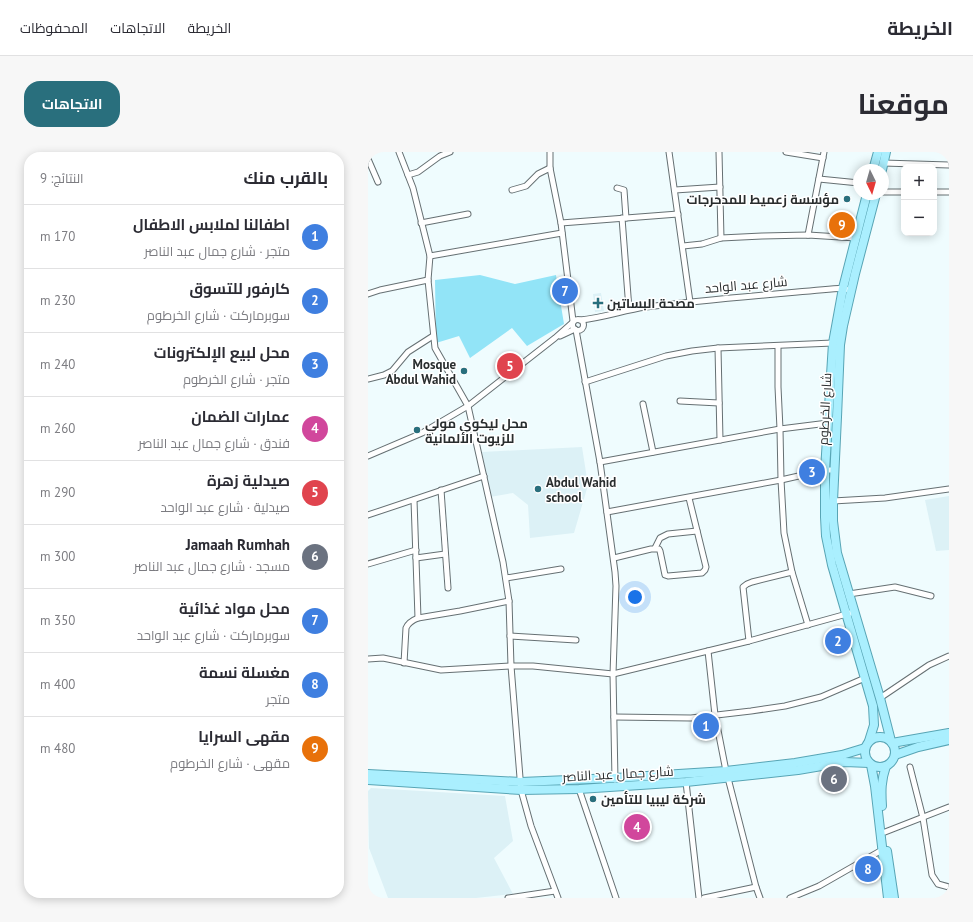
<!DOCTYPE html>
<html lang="ar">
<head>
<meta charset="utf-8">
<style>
  :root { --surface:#fff; --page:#f7f7f7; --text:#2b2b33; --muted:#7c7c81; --line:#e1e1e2; --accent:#296f7d }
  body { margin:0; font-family:"PT Sans",Cairo,sans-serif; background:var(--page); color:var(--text); direction:rtl }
  .controls { position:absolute; right:12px; top:12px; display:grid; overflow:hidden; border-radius:8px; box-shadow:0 2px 10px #0003 }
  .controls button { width:36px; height:36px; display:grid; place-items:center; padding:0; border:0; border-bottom:1px solid var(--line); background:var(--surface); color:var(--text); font:20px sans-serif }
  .compass { position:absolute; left:485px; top:12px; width:36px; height:36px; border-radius:50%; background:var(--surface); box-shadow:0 2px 10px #0003; rotate:175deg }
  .you { position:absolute; left:267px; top:445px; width:14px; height:14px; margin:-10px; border:3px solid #fff; border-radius:50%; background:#1a73e8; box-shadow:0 0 0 6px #1a73e833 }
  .badge { display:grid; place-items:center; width:26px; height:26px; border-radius:50%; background:var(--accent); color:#fff; font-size:13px; font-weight:700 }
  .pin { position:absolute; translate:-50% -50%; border:2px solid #fff; box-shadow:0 1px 4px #0006 }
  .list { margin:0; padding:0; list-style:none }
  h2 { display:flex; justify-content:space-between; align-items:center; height:52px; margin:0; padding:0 16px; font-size:17px }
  h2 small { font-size:13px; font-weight:400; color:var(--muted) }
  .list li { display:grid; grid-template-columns:26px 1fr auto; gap:12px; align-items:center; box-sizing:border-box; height:64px; padding:0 16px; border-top:1px solid var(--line) }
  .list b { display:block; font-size:15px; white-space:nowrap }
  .list p { margin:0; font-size:13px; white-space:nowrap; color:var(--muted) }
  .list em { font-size:13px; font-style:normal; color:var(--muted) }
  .map { position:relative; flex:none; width:581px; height:746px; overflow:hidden; direction:ltr; border-radius:16px }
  header { display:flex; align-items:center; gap:24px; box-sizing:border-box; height:56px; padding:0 20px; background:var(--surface); border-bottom:1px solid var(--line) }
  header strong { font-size:19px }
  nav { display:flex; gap:22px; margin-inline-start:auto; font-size:14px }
  .intro { display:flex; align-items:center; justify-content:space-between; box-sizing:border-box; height:96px; padding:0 24px }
  h1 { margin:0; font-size:28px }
  .button { padding:10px 18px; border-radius:16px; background:var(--accent); color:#fff; font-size:14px; font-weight:700 }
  main { display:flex; gap:24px; padding:0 24px }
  aside { flex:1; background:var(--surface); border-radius:16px; box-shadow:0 2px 10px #0003 }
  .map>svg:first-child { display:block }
  .built { fill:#dcf1f6 }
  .green { fill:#92e4f7 }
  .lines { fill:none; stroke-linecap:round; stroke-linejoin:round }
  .minor-casing { stroke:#667073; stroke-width:7 }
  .primary-casing { stroke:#58a5b5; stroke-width:10 }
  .minor { stroke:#fff; stroke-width:5 }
  .primary { stroke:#aaeffe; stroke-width:8 }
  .poi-dot { fill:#296f7d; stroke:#fff; stroke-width:1.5 }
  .labels { text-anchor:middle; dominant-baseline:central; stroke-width:3; stroke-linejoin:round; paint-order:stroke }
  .poi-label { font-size:13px; font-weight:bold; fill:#292d2e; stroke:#fff; text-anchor:start }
  .street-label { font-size:13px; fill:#292d2e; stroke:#fff }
</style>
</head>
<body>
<header>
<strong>الخريطة</strong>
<nav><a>الخريطة</a><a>الاتجاهات</a><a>المحفوظات</a></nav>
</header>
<div class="intro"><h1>موقعنا</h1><a class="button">الاتجاهات</a></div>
<main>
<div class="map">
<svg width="581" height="746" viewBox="0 0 581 746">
  <rect width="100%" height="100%" fill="#effcfe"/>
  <g class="built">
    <polygon points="233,141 236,159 227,160 225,142"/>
    <polygon points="214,295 220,333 206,381 162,386 160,353 145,341 122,345 114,300"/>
    <polygon points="581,344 581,398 568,399 557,348"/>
    <polygon points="3,636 137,644 145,689 126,706 145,742 108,746 20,746 1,696 0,639"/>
  </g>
  <polygon class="green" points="112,123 147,132 188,123 196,172 159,194 144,176 102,206 91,184 68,191 67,128"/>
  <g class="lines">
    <g class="minor-casing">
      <g id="minor">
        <polyline points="31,0 45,36 62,104 60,128 67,196 100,254 135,410 141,449 143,514 153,638 163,674 190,746"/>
        <polyline points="182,0 182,16 193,71 205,169"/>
        <polyline points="301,0 322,150"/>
        <polyline points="351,0 353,86"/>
        <polyline points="418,0 455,6"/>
        <polyline points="0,7 10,30"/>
        <polyline points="515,11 581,13"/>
        <polyline points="40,23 50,20 72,4 82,0"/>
        <polyline points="451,27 491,31"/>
        <polyline points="249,36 256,38 258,66"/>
        <polyline points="144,38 158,34 170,22 182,16"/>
        <polyline points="307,38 352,35"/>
        <polyline points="515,40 536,40"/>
        <polyline points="566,40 581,40"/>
        <polyline points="254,66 261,157"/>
        <polyline points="53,71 100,62"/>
        <polyline points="193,71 310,62"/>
        <polyline points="440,83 456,0"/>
        <polyline points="315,94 334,92 353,86 394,84 440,83 488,86"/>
        <polyline points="62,104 194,81"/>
        <polyline points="0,142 12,138 60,128"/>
        <circle cx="210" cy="173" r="5.5"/>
        <path d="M212,168C235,166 256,158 278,155C343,147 409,142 475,136L483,139"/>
        <polyline points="208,178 232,310 247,420 248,434 245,522 247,628"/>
        <polyline points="192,184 207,177"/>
        <polyline points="410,194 410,235 412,277 413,328 416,381 424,420 440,473"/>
        <polyline points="350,196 352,288"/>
        <polyline points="0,227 16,223 24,219 40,200 65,184"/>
        <polyline points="217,230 298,204 324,199 350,196 465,191"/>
        <polyline points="312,249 351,251"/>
        <polyline points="275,252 285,300"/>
        <polyline points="0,304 54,281 100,254 187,186 205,170"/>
        <polyline points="232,310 412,277 460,271"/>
        <polyline points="73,338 80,436"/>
        <polyline points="46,348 50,466"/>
        <polyline points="465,349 517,346 581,337"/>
        <polyline points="239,360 413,328 457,318 466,318"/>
        <polyline points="0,363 116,324"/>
        <polyline points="287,396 292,386 300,382 329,379"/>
        <polyline points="48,406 77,402"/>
        <polyline points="246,406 283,397 291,397 292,399 297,423 300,424 334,421 337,418 338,415 321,346"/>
        <polyline points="0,412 48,398"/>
        <polyline points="138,426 193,417"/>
        <polyline points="481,442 527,435 563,444"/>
        <polyline points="142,484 208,488"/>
        <polyline points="381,489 375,435 379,432 384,430 424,420"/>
        <polyline points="340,499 347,563 358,619"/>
        <polyline points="0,507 15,506 73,518 143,514 165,514 245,522 381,489 486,460"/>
        <path d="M36,511L38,476C40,471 45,468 50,466L92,459L141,449"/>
        <polyline points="512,546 561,513 581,504"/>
        <polyline points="246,565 323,566 383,559 417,554 453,545 497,526"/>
        <polyline points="542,615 555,666 564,723 570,732 581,735"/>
        <polyline points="360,626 388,735 392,746"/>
        <polyline points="318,630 331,746"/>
        <polyline points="211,637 248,746"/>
        <polyline points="517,680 581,655"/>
        <polyline points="0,745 1,746"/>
        <polyline points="140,746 187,739"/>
        <polyline points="336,746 388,735"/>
        <polyline points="422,746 451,734 514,698"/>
      </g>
    </g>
    <g class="primary-casing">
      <g id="primary">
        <polyline points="505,18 510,0"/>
        <polyline points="514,18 518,0"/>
        <polyline points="499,42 475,136 465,191 457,318 457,365 458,384 464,413 505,554 506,573 501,589"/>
        <polyline points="508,42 487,122 475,174 472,193 469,265 465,349 465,369 469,401 512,546 523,589"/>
        <circle cx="512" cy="600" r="15"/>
        <polyline points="524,591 581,581"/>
        <polyline points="527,603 550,595 581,588"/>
        <polyline points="503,613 507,634 520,746"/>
        <polyline points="0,622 153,630 247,626 358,619 427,611 474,603 497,596"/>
        <polyline points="0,628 153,638 211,637 318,630 430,618 477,610 501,611"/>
        <path d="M514,654C513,638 513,629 518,614"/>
        <polyline points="519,699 526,746"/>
      </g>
    </g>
    <use href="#minor" class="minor"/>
    <use href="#primary" class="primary"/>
  </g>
  <g class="poi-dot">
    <circle cx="479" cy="47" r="4"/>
    <path d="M228 145h4v4h4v4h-4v4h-4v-4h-4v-4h4z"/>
    <circle cx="96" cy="219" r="4"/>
    <circle cx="49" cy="278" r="4"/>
    <circle cx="170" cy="337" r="4"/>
    <circle cx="225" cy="647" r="4"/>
  </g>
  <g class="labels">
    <g class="poi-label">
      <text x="471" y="47" text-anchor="end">مؤسسة زعميط للمدحرجات</text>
      <text x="239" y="151">مصحة البساتين</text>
      <text x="88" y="212" text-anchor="end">Mosque<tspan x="88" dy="15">Abdul Wahid</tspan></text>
      <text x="57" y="271">محل ليكوي مولي<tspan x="57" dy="15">للزيوت الألمانية</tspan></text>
      <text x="178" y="330">Abdul Wahid<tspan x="178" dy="15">school</tspan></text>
      <text x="233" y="647">شركة ليبيا للتأمين</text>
    </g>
    <g class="street-label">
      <text transform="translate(378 133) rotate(-5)">شارع عبد الواحد</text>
      <text transform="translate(457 257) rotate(-87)">شارع الخرطوم</text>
      <text transform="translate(250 622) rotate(-3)">شارع جمال عبد الناصر</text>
    </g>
  </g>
</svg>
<div class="controls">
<button>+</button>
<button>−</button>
</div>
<svg class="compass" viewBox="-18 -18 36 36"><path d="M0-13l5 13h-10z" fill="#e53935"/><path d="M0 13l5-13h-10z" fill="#7c7c81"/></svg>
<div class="you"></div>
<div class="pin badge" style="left:338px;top:574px;background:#3f7fe0">1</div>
<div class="pin badge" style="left:470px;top:489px;background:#3f7fe0">2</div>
<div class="pin badge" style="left:444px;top:320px;background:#3f7fe0">3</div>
<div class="pin badge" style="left:269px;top:675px;background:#d1479c">4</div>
<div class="pin badge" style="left:142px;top:214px;background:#e0444e">5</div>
<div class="pin badge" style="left:466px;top:627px;background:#6b7280">6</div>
<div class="pin badge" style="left:197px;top:139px;background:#3f7fe0">7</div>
<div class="pin badge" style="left:500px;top:717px;background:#3f7fe0">8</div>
<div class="pin badge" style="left:474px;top:73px;background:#e8710a">9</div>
</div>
<aside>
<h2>بالقرب منك<small>النتائج: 9</small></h2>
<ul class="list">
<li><span class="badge" style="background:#3f7fe0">1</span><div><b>اطفالنا لملابس الاطفال</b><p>متجر · شارع جمال عبد الناصر</p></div><em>170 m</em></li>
<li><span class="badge" style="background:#3f7fe0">2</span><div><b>كارفور للتسوق</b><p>سوبرماركت · شارع الخرطوم</p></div><em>230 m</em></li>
<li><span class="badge" style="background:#3f7fe0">3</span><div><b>محل لبيع الإلكترونات</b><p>متجر · شارع الخرطوم</p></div><em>240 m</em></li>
<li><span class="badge" style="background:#d1479c">4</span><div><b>عمارات الضمان</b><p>فندق · شارع جمال عبد الناصر</p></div><em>260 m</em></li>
<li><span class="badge" style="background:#e0444e">5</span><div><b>صيدلية زهرة</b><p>صيدلية · شارع عبد الواحد</p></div><em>290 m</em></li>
<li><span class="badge" style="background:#6b7280">6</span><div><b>Jamaah Rumhah</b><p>مسجد · شارع جمال عبد الناصر</p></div><em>300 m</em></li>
<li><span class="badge" style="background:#3f7fe0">7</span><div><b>محل مواد غذائية</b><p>سوبرماركت · شارع عبد الواحد</p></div><em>350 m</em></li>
<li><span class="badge" style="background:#3f7fe0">8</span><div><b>مغسلة نسمة</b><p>متجر</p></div><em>400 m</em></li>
<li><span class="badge" style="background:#e8710a">9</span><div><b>مقهى السرايا</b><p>مقهى · شارع الخرطوم</p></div><em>480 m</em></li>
</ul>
</aside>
</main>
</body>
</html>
